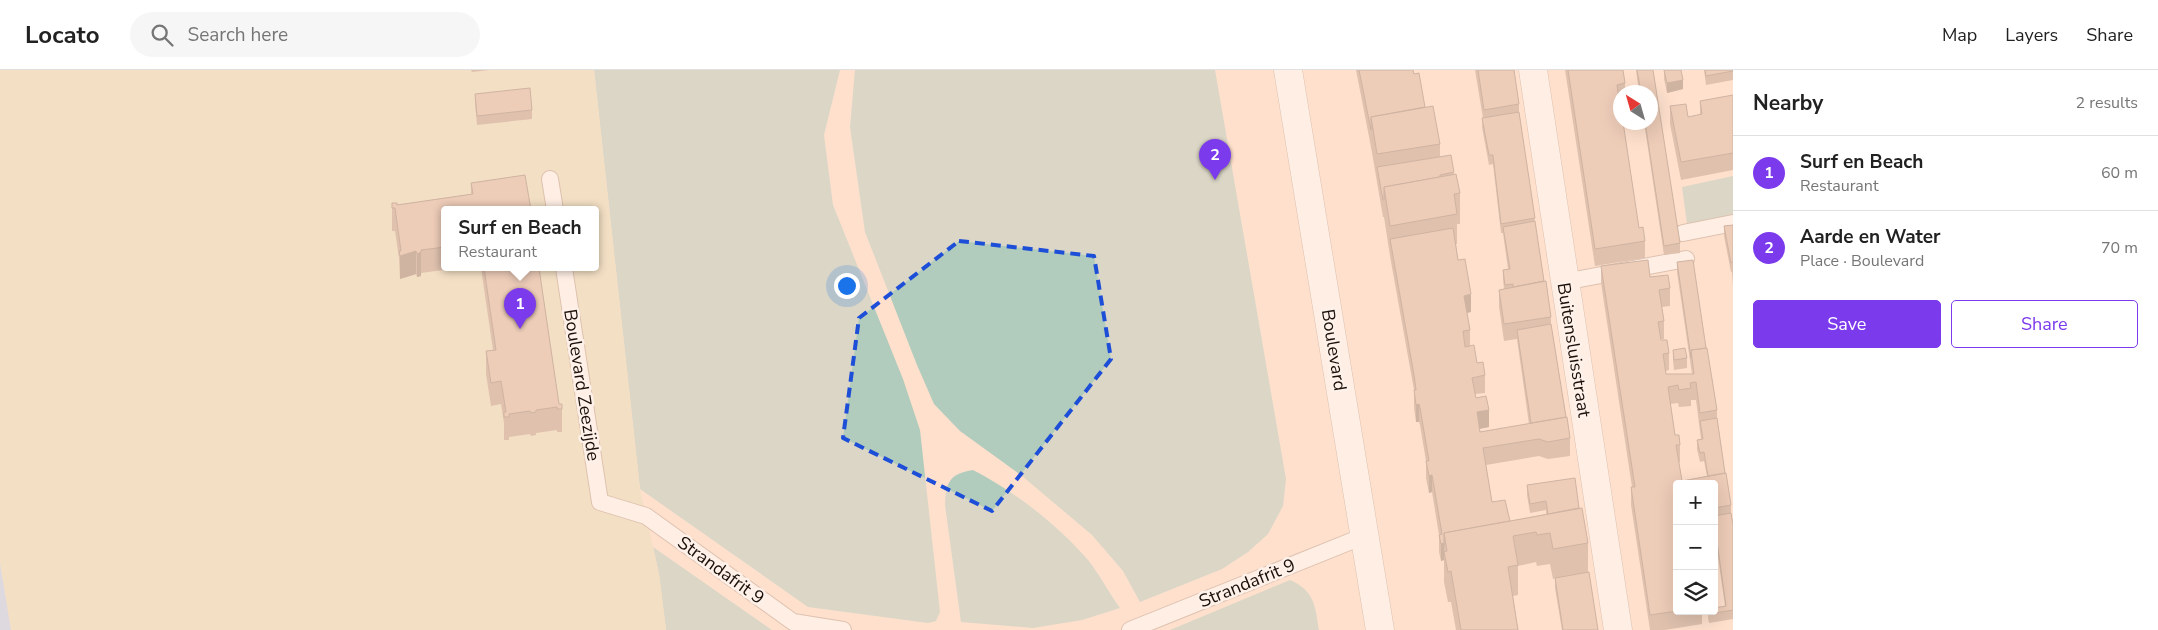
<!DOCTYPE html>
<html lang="en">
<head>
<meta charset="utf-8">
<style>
  :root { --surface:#fff; --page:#f6f6f6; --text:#222; --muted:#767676; --line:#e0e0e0; --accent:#7c3aed }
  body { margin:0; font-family:"Nunito Sans",sans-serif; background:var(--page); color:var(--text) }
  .controls { position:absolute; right:15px; bottom:15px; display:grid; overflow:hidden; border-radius:5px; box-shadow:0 5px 20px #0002 }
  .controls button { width:45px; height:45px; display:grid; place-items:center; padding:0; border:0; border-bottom:1px solid var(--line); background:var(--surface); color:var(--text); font:25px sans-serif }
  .compass { position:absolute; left:1613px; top:15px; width:45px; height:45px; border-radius:50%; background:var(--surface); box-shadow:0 5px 20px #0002; rotate:323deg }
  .you { position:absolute; left:846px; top:215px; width:18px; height:18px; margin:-12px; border:4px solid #fff; border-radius:50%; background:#1a73e8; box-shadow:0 0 0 8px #1a73e833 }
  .badge { display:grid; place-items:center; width:32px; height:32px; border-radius:50%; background:var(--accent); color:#fff; font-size:16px; font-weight:700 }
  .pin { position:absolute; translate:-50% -41px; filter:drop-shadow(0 1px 2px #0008) }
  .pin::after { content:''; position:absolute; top:26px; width:18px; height:15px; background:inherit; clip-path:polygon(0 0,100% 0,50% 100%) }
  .popup { position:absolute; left:441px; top:136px; width:158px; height:65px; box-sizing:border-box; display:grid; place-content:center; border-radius:5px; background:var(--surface); filter:drop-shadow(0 1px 4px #0005); font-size:16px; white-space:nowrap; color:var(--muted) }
  .popup b { font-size:19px; color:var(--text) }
  .popup::after { content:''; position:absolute; left:50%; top:100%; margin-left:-10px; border:10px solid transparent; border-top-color:var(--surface) }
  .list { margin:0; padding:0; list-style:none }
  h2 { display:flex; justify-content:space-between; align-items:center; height:65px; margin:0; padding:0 20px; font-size:21px }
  h2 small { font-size:16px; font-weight:400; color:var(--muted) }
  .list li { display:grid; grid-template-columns:32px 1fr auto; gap:15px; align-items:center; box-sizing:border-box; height:75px; padding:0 20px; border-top:1px solid var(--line) }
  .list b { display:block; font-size:19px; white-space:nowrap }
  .list p { margin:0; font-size:16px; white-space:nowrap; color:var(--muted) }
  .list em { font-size:16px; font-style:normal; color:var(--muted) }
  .actions { display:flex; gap:10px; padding:15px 20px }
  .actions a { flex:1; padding:11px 0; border:1px solid var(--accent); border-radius:5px; text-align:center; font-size:18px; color:var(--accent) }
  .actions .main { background:var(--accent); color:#fff }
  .icon { flex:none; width:28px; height:28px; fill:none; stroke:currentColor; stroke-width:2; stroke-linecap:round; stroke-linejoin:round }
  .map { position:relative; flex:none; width:1733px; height:560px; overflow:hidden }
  header { display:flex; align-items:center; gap:30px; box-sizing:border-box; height:70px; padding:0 25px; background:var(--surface); border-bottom:1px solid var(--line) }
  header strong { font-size:24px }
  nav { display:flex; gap:28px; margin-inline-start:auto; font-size:18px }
  .search { width:350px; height:45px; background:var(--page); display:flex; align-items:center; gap:12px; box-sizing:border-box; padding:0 18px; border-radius:28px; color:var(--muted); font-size:19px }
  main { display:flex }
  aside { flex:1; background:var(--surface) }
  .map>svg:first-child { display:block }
  .green { fill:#b1cbbc }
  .sand { fill:#e7ddb8; fill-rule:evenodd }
  .water { fill:#b8d1f2 }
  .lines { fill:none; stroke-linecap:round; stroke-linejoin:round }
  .service-casing { stroke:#b89c8a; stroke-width:18 }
  .minor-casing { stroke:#b89c8a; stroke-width:29 }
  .tertiary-casing { stroke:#b89c8a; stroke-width:29 }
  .service { stroke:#fff; stroke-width:16 }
  .minor { stroke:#fff; stroke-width:28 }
  .tertiary { stroke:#fff; stroke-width:28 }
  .wall { fill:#bb9b87; fill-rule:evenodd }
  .shaded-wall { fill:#987e6e }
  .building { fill:#d9b49d; stroke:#987e6e }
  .marked { fill:none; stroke:#1d4ed8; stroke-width:4; stroke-dasharray:10 6; stroke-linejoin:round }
  .labels { text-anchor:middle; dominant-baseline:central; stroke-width:5; stroke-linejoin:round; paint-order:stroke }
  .street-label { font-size:18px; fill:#1a1009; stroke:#fef1ea }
</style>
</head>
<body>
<header>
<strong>Locato</strong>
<div class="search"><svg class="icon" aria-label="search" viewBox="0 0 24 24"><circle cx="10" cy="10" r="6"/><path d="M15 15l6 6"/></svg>Search here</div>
<nav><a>Map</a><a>Layers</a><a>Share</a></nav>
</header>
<main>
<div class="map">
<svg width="1733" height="560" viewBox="0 0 1733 560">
  <rect width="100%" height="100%" fill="#fee0cd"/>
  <g class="green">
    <polygon points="594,0 840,0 824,65 833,135 903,309 920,360 940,542 936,551 928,553 808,537 640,419"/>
    <polygon points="855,0 1215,0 1286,409 1283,436 1268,464 1248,482 1222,499 1140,532 1123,501 1092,465 1022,406 960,361 934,334 917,295 865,162 850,57"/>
    <polygon points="1733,106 1733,145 1687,154 1682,117"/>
    <path d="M973,400C1014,421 1058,455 1088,490C1100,505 1109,523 1120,538L1082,550L1033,558L961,552L945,435C946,412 949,404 973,400Z"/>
    <polygon points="653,477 772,560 666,560 659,504"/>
    <path d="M1290,510C1315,521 1315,536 1319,560H1170Z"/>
  </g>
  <path class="sand" d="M0,0H594L640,419L659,504L666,560H11L0,493ZM445,140H595V198H445Z"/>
  <polygon class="water" points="0,493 11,560 0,560"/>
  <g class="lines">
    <g class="service-casing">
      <g id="service">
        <polyline points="550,109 555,140"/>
        <polyline points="1683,163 1733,153"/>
        <polyline points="564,198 600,432 646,446 793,552 843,560"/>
        <polyline points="1564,212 1686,189"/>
        <polyline points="1130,560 1364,466"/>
      </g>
    </g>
    <g class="minor-casing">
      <polyline id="minor" points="1533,0 1618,560"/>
    </g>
    <g class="tertiary-casing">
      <polyline id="tertiary" points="1288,0 1380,560"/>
    </g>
    <use href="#service" class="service"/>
    <use href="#minor" class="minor"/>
    <use href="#tertiary" class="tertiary"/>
  </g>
  <g class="wall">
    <polygon points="471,0 489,0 472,2"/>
    <polygon points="1356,0 1413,0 1425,37 1440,74 1440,87 1454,102 1454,105 1460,123 1460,154 1457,154 1457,174 1456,174 1458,190 1471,242 1467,243 1470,260 1470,276 1477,293 1485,305 1485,323 1475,324 1476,328 1489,357 1480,359 1480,362 1529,354 1517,269 1504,271 1499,237 1499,220 1504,219 1503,209 1503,200 1508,199 1503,163 1501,163 1493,94 1489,95 1482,57 1483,48 1475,0 1514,0 1519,34 1519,42 1535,151 1544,211 1551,247 1551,254 1566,347 1570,368 1570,386 1548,389 1539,386 1486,395 1492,432 1510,451 1546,444 1546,440 1530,443 1527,425 1527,415 1579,438 1588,473 1588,503 1598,560 1562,560 1555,518 1555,508 1553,509 1550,494 1537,496 1536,492 1518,496 1518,525 1513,526 1518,560 1456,560 1451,532 1448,532 1444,512 1444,490 1441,491 1439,482 1439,465 1432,422 1429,423 1426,408 1426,391 1420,355 1419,352 1416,352 1414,338 1414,320 1390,186 1384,147 1383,147 1371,77"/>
    <polygon points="1565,0 1623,0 1625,13 1625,22 1620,22 1620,32 1639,158 1645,171 1645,188 1595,196"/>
    <polygon points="1636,0 1653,0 1680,173 1680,183 1664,185 1644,52 1650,52 1650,22 1639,22"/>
    <polygon points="1664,0 1683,19 1667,23 1664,9"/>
    <polygon points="1704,0 1733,0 1733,10 1706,15"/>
    <polygon points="475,24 532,40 532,49 477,55 475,33"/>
    <polygon points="1733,25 1733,100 1681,110 1670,54 1670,36 1688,47 1700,45 1700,31"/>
    <polygon points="525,105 445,140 445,198 459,198 456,198 456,200 451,201 450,199 421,203 421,206 417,207 416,204 400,209 399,188 395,161 392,161 392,133 397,135 471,124 471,113"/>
    <polygon points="1733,155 1733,216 1732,202 1731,202 1724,166 1724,156"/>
    <path d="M1677,192L1706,278L1717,340V348L1725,403L1731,435V443L1733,455V549L1709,553L1708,548V541L1725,536L1714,460V414H1677V541H1702V554L1665,560H1650L1631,435V417H1632L1601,213V196L1650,207L1670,218V236L1662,237L1664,251V269H1660L1669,283V300L1665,301L1666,304H1692L1677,202ZM1691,330H1696L1701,369L1697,370V379L1700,392L1704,391L1707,406L1682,411L1679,392H1680V375L1675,365L1670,334L1678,333L1679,337L1691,336Z"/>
    <polygon points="481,198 539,198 559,334 562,339 562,362 557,362 557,360 536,363 536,365 531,366 530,364 509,367 509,370 504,370 504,353 501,334 491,336 486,304 486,281 493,280"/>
    <polygon points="1673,280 1687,288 1687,298 1674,300 1673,290"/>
  </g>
  <g class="shaded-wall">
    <polygon points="1683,10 1683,19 1667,23 1667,13"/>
    <polygon points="416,181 416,204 400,209 400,186"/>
    <polygon points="421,182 421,206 417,207 417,184"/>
    <polygon points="1471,224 1471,242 1464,243 1464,226"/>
    <polygon points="1419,334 1419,352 1416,352 1416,335"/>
    <polygon points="1489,340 1489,357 1477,359 1477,342"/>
    <polygon points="1432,405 1432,422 1429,423 1429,406"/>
    <polygon points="1444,473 1444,490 1441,491 1441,474"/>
  </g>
  <g class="building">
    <polygon points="1359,0 1413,0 1414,4 1419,3 1425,37 1371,47 1371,60"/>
    <polygon points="1478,0 1514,0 1519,34 1484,40"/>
    <polygon points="1568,0 1623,0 1625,13 1617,15 1620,37 1620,52 1623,52 1639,158 1643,157 1645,171 1595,179"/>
    <polygon points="1637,0 1653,0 1680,173 1664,176 1645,52 1650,52 1650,22 1641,22"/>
    <polygon points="1664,0 1681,0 1683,10 1667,13"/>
    <polygon points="1705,0 1733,0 1733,1 1706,6"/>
    <polygon points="530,18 532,40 477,46 475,24"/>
    <polygon points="1733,25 1733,83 1681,92 1670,36 1686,34 1688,47 1702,44 1700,31"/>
    <polygon points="1433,36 1440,74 1377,84 1371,47"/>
    <polygon points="1519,42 1535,148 1501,154 1493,85 1489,85 1482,48"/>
    <polygon points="1451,85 1454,102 1440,105 1440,107 1384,117 1384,130 1383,130 1377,97"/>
    <polygon points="1456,104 1460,123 1454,124 1457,144 1390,156 1384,117"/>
    <polygon points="525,105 531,140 445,140 445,177 421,180 421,182 417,184 416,181 400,186 399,181 401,181 395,138 392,138 392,133 397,133 397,135 473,124 471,113"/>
    <polygon points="1535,151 1544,211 1513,217 1513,214 1505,215 1503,200 1510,199 1503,157"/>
    <polygon points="1733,155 1733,192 1731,193 1724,156"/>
    <polygon points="1453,158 1458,190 1465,189 1471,224 1464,226 1470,260 1463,261 1465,277 1474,275 1477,293 1483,292 1485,305 1472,308 1476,328 1486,326 1489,340 1477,342 1480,362 1567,347 1570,368 1548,372 1539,369 1483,378 1492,432 1505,430 1510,451 1444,463 1444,476 1444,473 1441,474 1439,465 1442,464 1432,405 1429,406 1426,391 1429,391 1420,338 1419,334 1416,335 1414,320 1416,320 1414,305 1390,169"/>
    <polygon points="1648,190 1650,207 1668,205 1670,218 1659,220 1664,251 1658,252 1661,270 1667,270 1669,283 1663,284 1666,304 1694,304 1691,280 1707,278 1717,340 1700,343 1696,312 1690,313 1691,318 1679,320 1678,315 1668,317 1675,365 1679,365 1680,375 1676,375 1682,411 1726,403 1731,435 1714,438 1714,414 1677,414 1677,541 1650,545 1631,417 1635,417 1601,196"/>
    <polygon points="1693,190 1706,278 1691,280 1691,288 1677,192"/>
    <polygon points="484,198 539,198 559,334 562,334 562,339 557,339 557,337 536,340 536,342 531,343 530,341 509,344 509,347 504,347 504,342 506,342 501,311 491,313 486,281 496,280"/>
    <polygon points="1546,211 1551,247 1504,254 1499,220"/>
    <polygon points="1551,254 1566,347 1531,353 1517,260"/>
    <polygon points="1685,278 1687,288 1674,290 1673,280"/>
    <polygon points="1717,348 1725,403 1708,406 1704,382 1700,383 1697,370 1703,369 1700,351"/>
    <polygon points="1575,408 1579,438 1548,444 1546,431 1530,434 1527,415"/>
    <polygon points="1582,438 1588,473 1553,479 1550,463 1537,465 1536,462 1513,466 1518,495 1508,497 1518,560 1461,560 1451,501 1448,502 1444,482 1447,481 1444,463"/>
    <polygon points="1731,443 1733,455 1733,540 1709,544 1708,541 1714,541 1714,538 1726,536 1714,450 1714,446"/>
    <polygon points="1589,502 1598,560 1563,560 1555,508"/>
  </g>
  <path d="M0 0H1733V560H0ZM959,171L1094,186L1111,289L992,441L843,368L859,248Z" fill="#fee0cd" fill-opacity=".55" fill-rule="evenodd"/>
  <path class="marked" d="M959,171L1094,186L1111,289L992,441L843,368L859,248Z"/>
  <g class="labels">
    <g class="street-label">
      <text transform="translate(1334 280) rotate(81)">Boulevard</text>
      <text transform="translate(1574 280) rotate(81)">Buitensluisstraat</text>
      <text transform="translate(582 315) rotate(81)">Boulevard Zeezijde</text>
      <text transform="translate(721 500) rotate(36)">Strandafrit 9</text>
      <text transform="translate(1247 513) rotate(-22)">Strandafrit 9</text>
    </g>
  </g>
</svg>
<div class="controls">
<button>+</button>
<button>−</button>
<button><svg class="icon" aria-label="layers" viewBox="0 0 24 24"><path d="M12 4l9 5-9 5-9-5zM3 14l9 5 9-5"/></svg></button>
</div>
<svg class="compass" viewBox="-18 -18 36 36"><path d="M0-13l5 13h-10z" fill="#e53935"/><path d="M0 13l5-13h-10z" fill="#767676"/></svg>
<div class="you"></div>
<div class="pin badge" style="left:520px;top:259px">1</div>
<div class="popup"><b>Surf en Beach</b>Restaurant</div>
<div class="pin badge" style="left:1215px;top:110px">2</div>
</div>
<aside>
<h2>Nearby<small>2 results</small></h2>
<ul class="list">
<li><span class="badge">1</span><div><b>Surf en Beach</b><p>Restaurant</p></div><em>60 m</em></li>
<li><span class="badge">2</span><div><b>Aarde en Water</b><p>Place · Boulevard</p></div><em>70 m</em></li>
</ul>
<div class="actions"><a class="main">Save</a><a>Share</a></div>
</aside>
</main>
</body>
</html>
